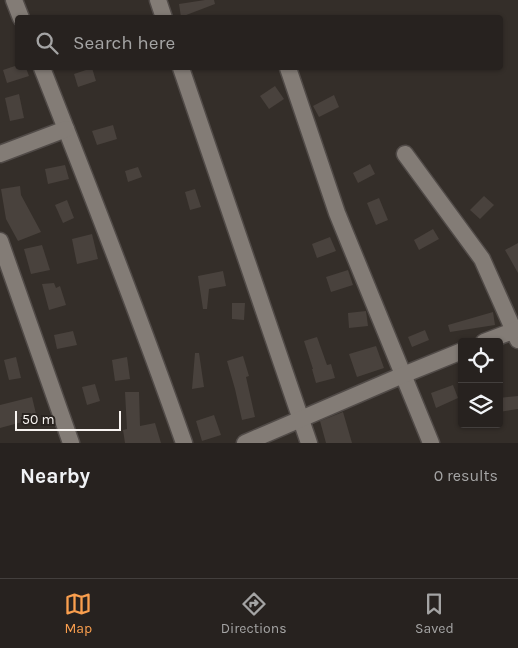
<!DOCTYPE html>
<html lang="en">
<head>
<meta charset="utf-8">
<style>
  :root { --surface:#27221f; --page:#2f2a28; --text:#f1f3f6; --muted:#a4a4a4; --line:#433f3d; --accent:#fa9f4e }
  body { margin:0; font-family:Karla,sans-serif; background:var(--page); color:var(--text) }
  .controls { position:absolute; right:15px; bottom:15px; display:grid; overflow:hidden; border-radius:5px; box-shadow:0 1px 4px #0004 }
  .controls button { width:45px; height:45px; display:grid; place-items:center; padding:0; border:0; border-bottom:1px solid var(--line); background:var(--surface); color:var(--text); font:25px sans-serif }
  .scale { position:absolute; left:15px; bottom:12px; width:106px; box-sizing:border-box; padding-left:5px; border:2px solid #f8f4f1; border-top:0; font-size:14px; line-height:18px; white-space:nowrap; color:#f8f4f1; -webkit-text-stroke:4px #2a2420; paint-order:stroke }
  .list { margin:0; padding:0; list-style:none }
  h2 { display:flex; justify-content:space-between; align-items:center; height:65px; margin:0; padding:0 20px; font-size:21px }
  h2 small { font-size:16px; font-weight:400; color:var(--muted) }
  .icon { flex:none; width:28px; height:28px; fill:none; stroke:currentColor; stroke-width:2; stroke-linecap:round; stroke-linejoin:round }
  .map { position:relative; flex:none; width:518px; height:443px; overflow:hidden }
  .search { position:absolute; background:var(--surface); box-shadow:0 1px 4px #0004; left:15px; right:15px; top:15px; height:55px; display:flex; align-items:center; gap:12px; box-sizing:border-box; padding:0 18px; border-radius:5px; color:var(--muted); font-size:19px }
  .sheet { height:135px; background:var(--surface) }
  nav { display:flex; justify-content:space-around; align-items:center; box-sizing:border-box; height:70px; border-top:1px solid var(--line); background:var(--surface); font-size:14px; color:var(--muted) }
  nav a { display:grid; justify-items:center; gap:2px }
  nav .on { color:var(--accent) }
  .map>svg:first-child { display:block }
  .building { fill:#49423d }
  .lines { fill:none; stroke-linecap:round; stroke-linejoin:round }
  .minor-casing { stroke:#514b48; stroke-width:19 }
  .minor { stroke:#837c76; stroke-width:16 }
</style>
</head>
<body>
<div class="map">
<svg width="518" height="443" viewBox="0 0 518 443">
  <rect width="100%" height="100%" fill="#342e29"/>
  <g class="building">
    <polygon points="205,0 214,0 215,4 181,17 179,4"/>
    <polygon points="18,65 18,68 26,68 29,76 7,83 3,70"/>
    <polygon points="92,68 96,81 78,87 74,74"/>
    <polygon points="275,86 284,99 269,109 260,96"/>
    <polygon points="19,94 24,118 10,121 5,98"/>
    <polygon points="334,95 339,107 319,117 313,106"/>
    <polygon points="113,125 117,139 97,145 92,131"/>
    <polygon points="370,164 375,174 358,183 353,173"/>
    <polygon points="65,165 69,179 48,184 45,169"/>
    <polygon points="138,167 142,177 128,182 125,171"/>
    <polygon points="20,186 21,195 41,232 18,241 6,219 1,189"/>
    <polygon points="195,189 201,207 190,210 185,192"/>
    <polygon points="484,196 494,205 480,219 470,210"/>
    <polygon points="379,198 388,220 376,225 367,203"/>
    <polygon points="67,200 74,218 63,223 55,205"/>
    <polygon points="433,229 439,239 419,250 414,240"/>
    <polygon points="92,234 98,259 77,264 72,239"/>
    <polygon points="330,237 336,251 317,258 312,244"/>
    <polygon points="518,243 518,273 505,250"/>
    <polygon points="42,245 50,270 31,274 24,249"/>
    <polygon points="348,270 353,285 331,292 326,277"/>
    <polygon points="223,271 226,286 209,289 207,309 203,309 198,276"/>
    <polygon points="54,283 56,288 60,286 66,305 49,310 42,284"/>
    <polygon points="232,303 245,303 244,320 232,319"/>
    <polygon points="366,311 368,326 349,328 348,313"/>
    <polygon points="493,312 495,325 450,332 448,325"/>
    <polygon points="425,330 429,340 412,347 408,337"/>
    <polygon points="73,331 77,345 57,349 54,335"/>
    <polygon points="317,337 327,365 331,364 335,378 316,383 312,369 313,369 304,341"/>
    <polygon points="376,346 384,368 357,377 349,354"/>
    <polygon points="195,353 199,353 204,387 192,389"/>
    <polygon points="243,356 249,376 246,377 255,417 242,420 235,389 227,361"/>
    <polygon points="16,357 21,378 9,380 4,360"/>
    <polygon points="127,357 130,379 115,381 112,360"/>
    <polygon points="95,384 100,401 87,405 82,387"/>
    <polygon points="453,385 458,398 436,408 431,393"/>
    <polygon points="125,392 139,392 140,426 155,423 161,443 125,443 123,430 127,429"/>
    <polygon points="518,396 518,409 499,412 499,398"/>
    <polygon points="32,397 37,418 0,428 0,405"/>
    <polygon points="343,412 352,443 326,443 320,421"/>
    <polygon points="214,415 221,435 202,441 196,421"/>
  </g>
  <g class="lines">
    <g class="minor-casing">
      <g id="minor">
        <polyline points="14,0 21,18"/>
        <polyline points="158,0 164,18"/>
        <path d="M42,68C91,192 140,317 184,443"/>
        <polyline points="181,68 309,443"/>
        <polyline points="288,68 337,213 431,443"/>
        <polyline points="0,154 66,129"/>
        <polyline points="405,154 482,259 518,340"/>
        <polyline points="0,241 71,443"/>
        <polyline points="484,342 518,329"/>
        <polyline points="245,443 403,375 462,351"/>
      </g>
    </g>
    <use href="#minor" class="minor"/>
  </g>
</svg>
<div class="controls">
<button><svg class="icon" aria-label="locate" viewBox="0 0 24 24"><circle cx="12" cy="12" r="6"/><path d="M12 2v4M12 18v4M2 12h4M18 12h4"/></svg></button>
<button><svg class="icon" aria-label="layers" viewBox="0 0 24 24"><path d="M12 4l9 5-9 5-9-5zM3 14l9 5 9-5"/></svg></button>
</div>
<div class="scale">50 m</div>
<div class="search"><svg class="icon" aria-label="search" viewBox="0 0 24 24"><circle cx="10" cy="10" r="6"/><path d="M15 15l6 6"/></svg>Search here</div>
</div>
<section class="sheet">
<h2>Nearby<small>0 results</small></h2>
<ul class="list">
</ul>
</section>
<nav>
<a class="on"><svg class="icon" aria-label="map" viewBox="0 0 24 24"><path d="M3 6l6-2 6 2 6-2v14l-6 2-6-2-6 2zM9 4v14M15 6v14"/></svg>Map</a>
<a><svg class="icon" aria-label="directions" viewBox="0 0 24 24"><path d="M12 3l9 9-9 9-9-9zM9 14v-3h6M13 9l2 2-2 2"/></svg>Directions</a>
<a><svg class="icon" aria-label="saved" viewBox="0 0 24 24"><path d="M7 4h10v16l-5-4-5 4z"/></svg>Saved</a>
</nav>
</body>
</html>
